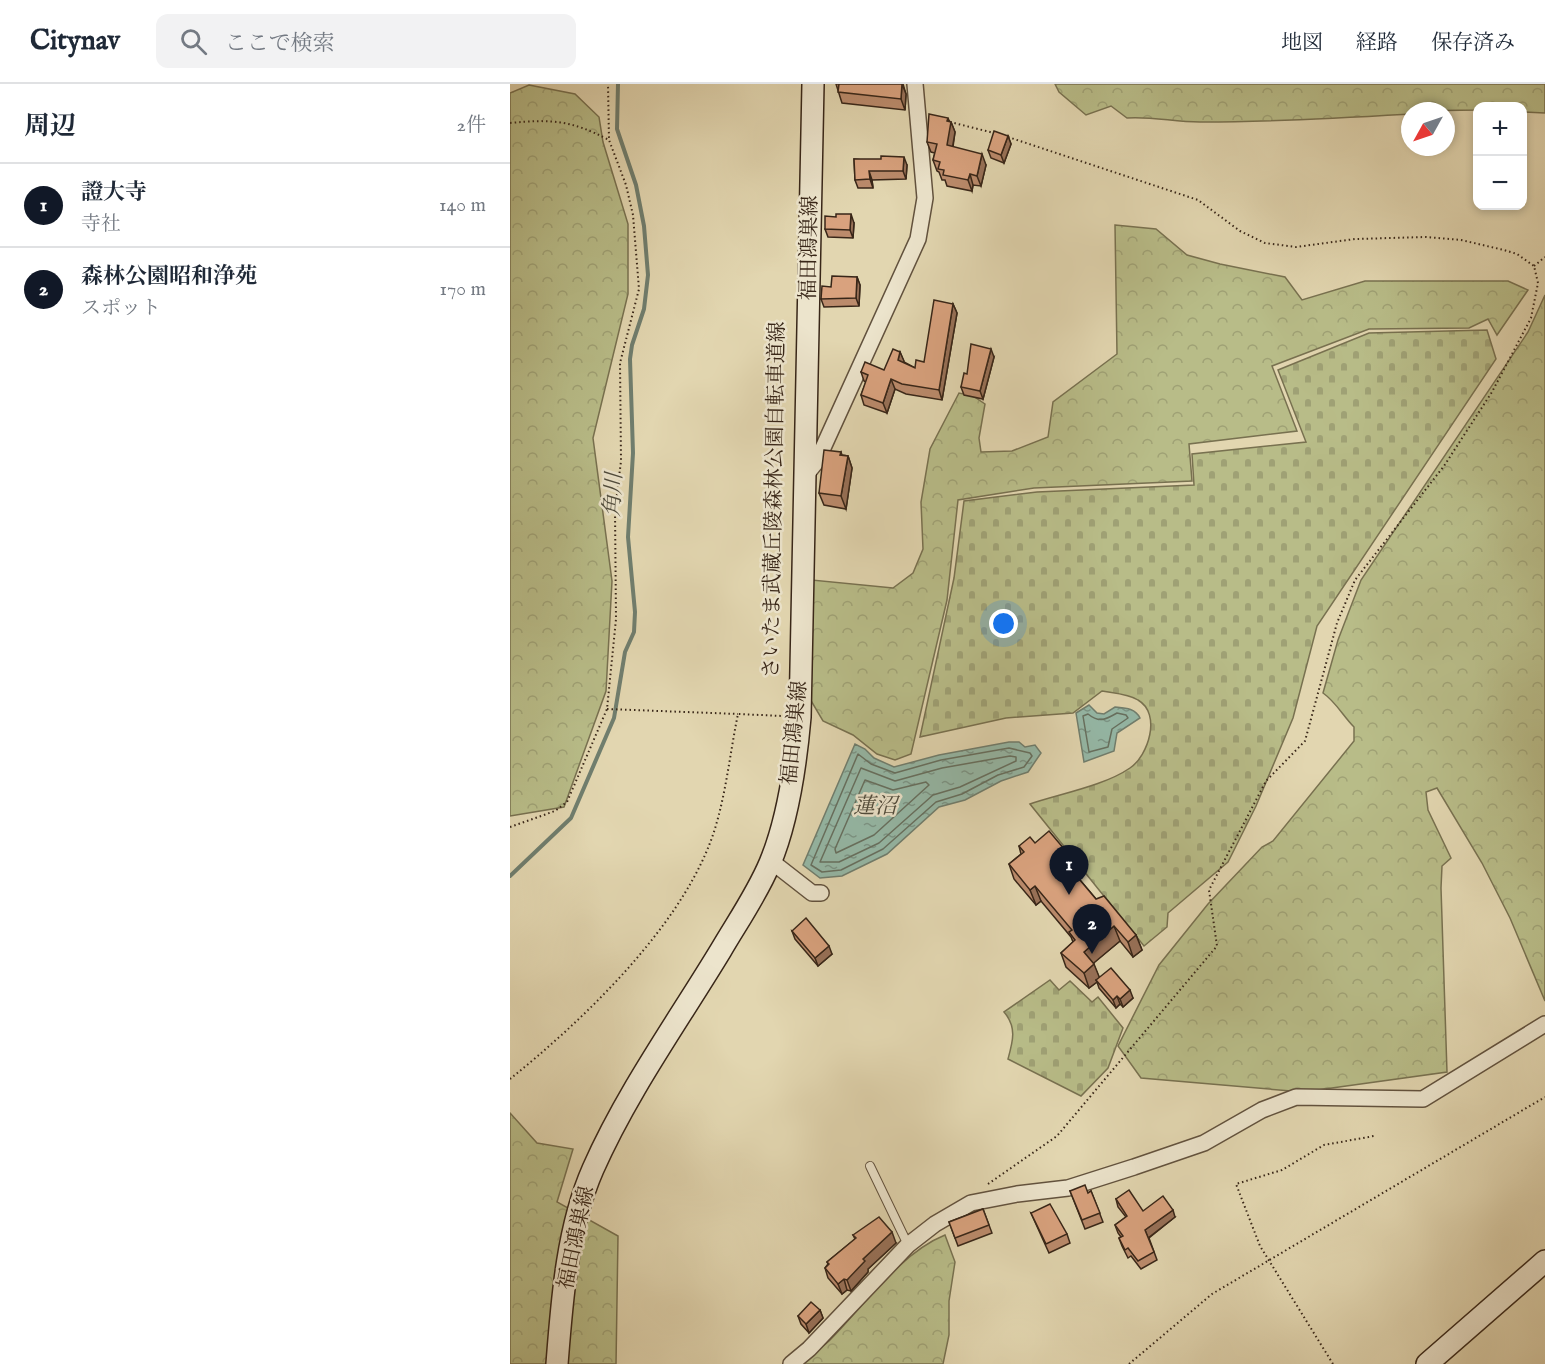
<!DOCTYPE html>
<html lang="ja">
<head>
<meta charset="utf-8">
<style>
  :root { --surface:#fff; --page:#f2f2f3; --text:#1f2937; --muted:#747a83; --line:#e0e1e3; --accent:#111827 }
  body { margin:0; font-family:"IM FELL English","Noto Serif JP",serif; background:var(--page); color:var(--text) }
  .controls { position:absolute; right:18px; top:18px; display:grid; overflow:hidden; border-radius:12px; box-shadow:0 3px 9px #0003 }
  .controls button { width:54px; height:54px; display:grid; place-items:center; padding:0; border:0; border-bottom:2px solid var(--line); background:var(--surface); color:var(--text); font:30px sans-serif }
  .compass { position:absolute; left:891px; top:18px; width:54px; height:54px; border-radius:50%; background:var(--surface); box-shadow:0 3px 9px #0003; rotate:230deg }
  .you { position:absolute; left:494px; top:540px; width:21px; height:21px; margin:-15px; border:4px solid #fff; border-radius:50%; background:#1a73e8; box-shadow:0 0 0 9px #1a73e833 }
  .badge { display:grid; place-items:center; width:39px; height:39px; border-radius:50%; background:var(--accent); color:#fff; font-size:20px; font-weight:700 }
  .pin { position:absolute; translate:-50% -50px; filter:drop-shadow(0 2px 3px #0008) }
  .pin::after { content:''; position:absolute; top:32px; width:21px; height:18px; background:inherit; clip-path:polygon(0 0,100% 0,50% 100%) }
  .list { margin:0; padding:0; list-style:none }
  h2 { display:flex; justify-content:space-between; align-items:center; height:78px; margin:0; padding:0 24px; font-size:26px }
  h2 small { font-size:20px; font-weight:400; color:var(--muted) }
  .list li { display:grid; grid-template-columns:39px 1fr auto; gap:18px; align-items:center; box-sizing:border-box; height:84px; padding:0 24px; border-top:2px solid var(--line) }
  .list b { display:block; font-size:22px; white-space:nowrap }
  .list p { margin:0; font-size:20px; white-space:nowrap; color:var(--muted) }
  .list em { font-size:20px; font-style:normal; color:var(--muted) }
  .icon { flex:none; width:33px; height:33px; fill:none; stroke:currentColor; stroke-width:2; stroke-linecap:round; stroke-linejoin:round }
  .map { position:relative; flex:none; width:1035px; height:1280px; overflow:hidden }
  header { display:flex; align-items:center; gap:36px; box-sizing:border-box; height:84px; padding:0 30px; background:var(--surface); border-bottom:2px solid var(--line) }
  header strong { font-size:28px }
  nav { display:flex; gap:33px; margin-inline-start:auto; font-size:21px }
  .search { width:420px; height:54px; background:var(--page); display:flex; align-items:center; gap:15px; box-sizing:border-box; padding:0 21px; border-radius:12px; color:var(--muted); font-size:22px }
  main { display:flex }
  aside { flex:1; background:var(--surface) }
  .map>svg:first-child { display:block }
  .forest { fill:url(#forest-crowns); stroke:#787150; stroke-width:1.5 }
  .cemetery { fill:url(#cemetery-stones); stroke:#787150; stroke-width:1.5 }
  .water { fill:url(#water-ripples); stroke:#707e6e; stroke-width:1.5 }
  .lines { fill:none; stroke-linecap:round; stroke-linejoin:round }
  .shore { stroke:#667060; stroke-width:1.5 }
  .stream { stroke:#707e6e; stroke-width:4 }
  .service-casing { stroke:#62523e; stroke-width:10 }
  .minor-casing { stroke:#62523e; stroke-width:18 }
  .secondary-casing { stroke:#382618; stroke-width:24 }
  .path { stroke:#382618; stroke-width:2; stroke-dasharray:1.5 3; stroke-linecap:butt }
  .service { stroke:#ece4cc; stroke-width:8 }
  .minor { stroke:#ece4cc; stroke-width:15 }
  .secondary { stroke:#ece4cc; stroke-width:21 }
  .wall { fill:#bb8b6c; stroke:#382618; stroke-width:1.5 }
  .shaded-wall { fill:#987158; stroke:#382618; stroke-width:1.5 }
  .building { fill:#d9a27e; stroke:#382618; stroke-width:1.5 }
  .labels { text-anchor:middle; dominant-baseline:central; stroke-width:5; stroke-linejoin:round; paint-order:stroke }
  .street-label { font-size:21px; fill:#382618; stroke:#ece4cc }
  .water-label { font-size:22px; font-style:italic; fill:#4f4b3c; stroke:#ece4cc }
</style>
</head>
<body>
<header>
<strong>Citynav</strong>
<div class="search"><svg class="icon" aria-label="search" viewBox="0 0 24 24"><circle cx="10" cy="10" r="6"/><path d="M15 15l6 6"/></svg>ここで検索</div>
<nav><a>地図</a><a>経路</a><a>保存済み</a></nav>
</header>
<main>
<aside>
<h2>周辺<small>2件</small></h2>
<ul class="list">
<li><span class="badge">1</span><div><b>證大寺</b><p>寺社</p></div><em>140 m</em></li>
<li><span class="badge">2</span><div><b>森林公園昭和浄苑</b><p>スポット</p></div><em>170 m</em></li>
</ul>
</aside>
<div class="map">
<svg width="1035" height="1280" viewBox="0 0 1035 1280">
  <defs>
    <pattern id="forest-crowns" width="20" height="18" patternUnits="userSpaceOnUse" patternTransform="scale(1.5)"><rect width="20" height="18" fill="#b8bc88"/><path d="M2 6a3 3 0 1 1 6 0M12 15a3 3 0 1 1 6 0" fill="none" stroke="#9fa175"/></pattern>
    <pattern id="cemetery-stones" width="16" height="16" patternUnits="userSpaceOnUse" patternTransform="scale(1.5)"><rect width="16" height="16" fill="#b8bc88"/><path d="M2 7V4a2 2 0 0 1 4 0v3zM10 15v-3a2 2 0 0 1 4 0v3z" fill="#9fa175"/></pattern>
    <pattern id="water-ripples" width="26" height="14" patternUnits="userSpaceOnUse" patternTransform="scale(1.5)"><rect width="26" height="14" fill="#95b9a8"/><path d="M2 4q2-2 4 0t4 0M15 11q2-2 4 0t4 0" fill="none" stroke="#7b9688"/></pattern>
  </defs>
  <rect width="100%" height="100%" fill="#e2d6b0"/>
  <filter id="stains"><feTurbulence type="fractalNoise" baseFrequency=".00333" numOctaves="4"/><feColorMatrix values="0 0 0 0 .2 0 0 0 0 .09 0 0 0 0 .02 0 0 0 .5 -.17"/></filter>
  <radialGradient id="worn" r=".72"><stop offset=".6" stop-color="#630" stop-opacity="0"/><stop offset="1" stop-color="#630" stop-opacity=".3"/></radialGradient>
  <g class="forest">
    <path d="M545,0H1035V29L1013,28L1012,22H968L967,26L900,27V30C831,34 763,38 694,38C668,39 643,32 617,34L601,22L576,31L549,8Z"/>
    <polygon points="19,1 65,10 89,33 93,58 118,140 118,210 83,354 102,497 96,607 54,723 0,732 0,9"/>
    <polygon points="605,141 646,145 677,171 710,180 775,193 792,216 855,197 998,197 1018,206 987,251 978,235 959,244 859,245 762,282 787,347 679,360 682,397 524,404 448,416 437,516 401,670 385,676 367,670 343,651 313,637 300,615 302,496 383,504 403,489 413,465 411,418 420,365 449,309 463,312 475,320 469,354 471,368 502,367 538,353 543,318 607,270"/>
    <path d="M1035,211V917L1000,834L972,779L927,704L916,708L918,726L941,774L932,782L931,804L937,988L793,1008L631,994L608,962L649,881L698,820L752,763L763,757L844,657V643C833,632 826,618 813,609L828,556L851,496L1018,248Z"/>
    <polygon points="0,1029 27,1059 63,1065 47,1118 108,1152 106,1280 0,1280"/>
    <path d="M435,1151L445,1178L439,1217V1251L433,1280H290C299,1272 310,1265 319,1257C353,1223 390,1169 435,1151Z"/>
  </g>
  <g class="cemetery">
    <path d="M977,246L986,275L807,542L783,634L746,722L718,778L658,829L657,843L634,862L520,720C549,710 594,702 620,684C638,672 652,630 628,616C619,610 603,609 592,607L563,629L496,634L410,653L444,494L454,417L527,408L684,401L682,370L796,358L768,286L859,249Z"/>
    <path d="M540,896L549,906L560,897L582,918L588,913L613,944L598,984L571,1012L498,975C503,957 507,943 494,928Z"/>
  </g>
  <g class="water">
    <path d="M579,621L587,629L594,630L605,623C615,624 625,624 630,634L607,649L604,667L574,678L566,629Z"/>
    <polygon points="499,658 509,658 515,663 525,661 531,669 518,688 491,697 455,716 429,723 377,770 332,792 310,794 293,781 345,660 355,665 364,674 384,683 429,671"/>
  </g>
  <g class="lines">
    <g class="shore">
      <path d="M607,629L616,631L618,634L602,645L598,663L579,668L573,632L578,630C589,639 595,636 607,629Z"/>
      <polygon points="499,664 520,669 522,672 514,683 488,691 452,710 426,718 373,765 331,786 312,788 301,781 348,670 361,680 385,689 431,676"/>
      <polygon points="500,672 506,673 506,677 450,703 423,711 369,759 329,778 310,778 351,684 385,697 432,684"/>
      <polygon points="355,696 383,706 416,698 419,701 364,751 326,769 325,765"/>
    </g>
    <polyline class="stream" points="0,792 61,734 104,634 115,568 124,548 125,528 118,453 123,369 120,275 122,261 134,225 138,191 134,142 126,101 107,45 108,0"/>
    <g class="service-casing">
      <polyline id="service" points="360,1082 398,1161"/>
    </g>
    <g class="minor-casing">
      <g id="minor">
        <polyline points="295,392 307,377 408,155 415,114 405,0"/>
        <polyline points="261,777 302,809 311,809"/>
        <polyline points="281,1280 299,1265 398,1161 425,1140 461,1119 507,1110 558,1104 624,1083 694,1059 752,1026 786,1013 913,1015 1035,940"/>
      </g>
    </g>
    <g class="secondary-casing">
      <g id="secondary">
        <path d="M47,1280C52,1216 57,1144 83,1085C117,1008 168,937 211,866C228,837 247,810 260,779C278,736 286,679 290,633L303,0"/>
        <polyline points="917,1280 1035,1177"/>
      </g>
    </g>
    <g class="path">
      <polyline points="440,38 484,49"/>
      <path d="M0,39C41,35 61,36 99,56"/>
      <polyline points="1024,182 1035,173"/>
      <polyline points="97,625 228,630"/>
      <polyline points="0,743 45,727 57,718 97,625 106,535 105,426 111,377 110,279 129,205 123,131 116,101 99,56 98,0"/>
      <path d="M0,995C71,938 163,850 198,764C215,723 219,673 228,630L273,632"/>
      <polyline points="478,1100 547,1052 707,862 699,806 756,697 795,657 827,539 845,496 934,382 982,308 1021,234 1028,199 1024,182 1007,170 994,166 951,156 916,153 845,155 786,163 755,159 730,147 688,116 495,52"/>
      <polyline points="619,1280 702,1210 1035,1013"/>
      <polyline points="823,1280 750,1162 726,1100 772,1086 814,1061 864,1052"/>
    </g>
    <use href="#service" class="service"/>
    <use href="#minor" class="minor"/>
    <use href="#secondary" class="secondary"/>
  </g>
  <g class="wall">
    <polygon points="326,0 393,0 396,10 395,26 332,19"/>
    <polygon points="439,37 441,38 445,48 443,63 476,81 471,102 463,101 462,107 437,102 435,96 432,96 429,88 427,87 423,76 425,69 421,68 417,58"/>
    <polygon points="498,52 501,60 494,79 481,74 478,66"/>
    <polygon points="344,75 397,81 396,95 362,96 363,104 348,104 345,96"/>
    <polygon points="344,139 343,154 318,153 315,145"/>
    <polygon points="347,193 350,201 349,222 314,223 311,215 321,203"/>
    <polygon points="443,220 447,229 432,316 396,310 385,305 377,329 354,321 351,311 356,298 354,297 351,288 374,286 390,268 394,278 405,284 414,278"/>
    <polygon points="484,273 473,315 454,311 451,303 457,290"/>
    <polygon points="331,368 332,371 338,372 342,384 336,425 314,421 309,409"/>
    <polygon points="525,759 565,787 564,789 586,815 626,851 632,866 623,873 610,857 583,879 589,893 623,914 613,923 610,920 606,924 589,904 587,898 579,904 556,883 551,869 563,858 561,853 531,817 526,821 504,795 499,780 511,770 509,762"/>
    <polygon points="282,847 322,870 308,882 285,855"/>
    <polygon points="560,1107 578,1109 581,1107 593,1138 575,1145"/>
    <polygon points="606,1115 633,1127 665,1133 639,1154 647,1176 631,1185 621,1172 618,1174 612,1162 609,1154 611,1153 608,1149 605,1141 616,1133 608,1123"/>
    <polygon points="473,1125 482,1149 448,1162 439,1138"/>
    <polygon points="521,1129 557,1150 560,1159 539,1169"/>
    <polygon points="343,1151 386,1159 358,1185 358,1188 341,1207 337,1206 332,1210 318,1194 315,1184 318,1180 317,1178 345,1155"/>
    <polygon points="310,1226 313,1234 299,1249 291,1240 288,1232"/>
  </g>
  <g class="shaded-wall">
    <polygon points="392,0 396,10 395,26 391,15"/>
    <polygon points="438,34 441,41 441,38 445,48 441,72 437,61"/>
    <polygon points="498,52 501,60 494,79 491,71"/>
    <polygon points="472,70 476,81 471,102 467,92"/>
    <polygon points="394,73 397,81 396,95 393,87"/>
    <polygon points="359,87 362,96 363,104 360,95"/>
    <polygon points="460,90 463,101 462,107 458,96"/>
    <polygon points="341,130 344,139 343,154 340,146"/>
    <polygon points="347,193 350,201 349,222 346,214"/>
    <polygon points="443,220 447,229 432,316 429,306"/>
    <polygon points="481,265 484,273 473,315 470,307"/>
    <polygon points="390,268 394,277 391,285 388,276"/>
    <polygon points="381,295 385,305 377,329 373,319"/>
    <polygon points="338,372 342,384 336,425 331,412"/>
    <polygon points="560,772 565,787 560,792 554,777"/>
    <polygon points="525,802 531,817 526,821 520,806"/>
    <polygon points="604,842 610,857 579,883 574,868"/>
    <polygon points="626,851 632,866 623,873 618,858"/>
    <polygon points="319,862 322,870 308,882 305,874"/>
    <polygon points="584,880 590,895 586,896 587,898 579,904 574,889"/>
    <polygon points="620,906 623,914 613,923 610,915"/>
    <polygon points="607,912 610,920 606,924 603,916"/>
    <polygon points="663,1126 665,1133 638,1154 635,1146"/>
    <polygon points="382,1148 386,1159 358,1185 358,1188 341,1207 337,1196 353,1175"/>
    <polygon points="334,1195 337,1206 332,1210 328,1200"/>
    <polygon points="310,1226 313,1234 299,1249 296,1240"/>
  </g>
  <g class="building">
    <polygon points="329,0 392,0 391,15 328,8"/>
    <polygon points="419,30 438,34 437,37 441,38 437,61 472,70 467,92 460,90 458,96 433,91 434,86 428,85 430,78 423,76 427,60 417,58"/>
    <polygon points="484,47 498,52 491,71 478,66"/>
    <polygon points="371,72 394,73 393,87 359,87 360,95 345,96 344,75 371,75"/>
    <polygon points="326,130 341,130 340,146 315,145 315,132 326,133"/>
    <polygon points="322,192 347,193 346,214 311,215 312,202 321,203"/>
    <polygon points="424,216 443,220 429,306 392,300 381,295 373,319 351,311 358,291 351,288 355,278 374,286 383,265 390,268 388,276 405,284 406,276 414,278"/>
    <polygon points="461,260 481,265 470,307 451,303 454,289 457,290"/>
    <polygon points="314,366 331,368 330,371 338,372 331,412 309,409"/>
    <polygon points="539,747 560,772 554,777 586,815 594,812 626,851 618,858 604,842 574,868 584,880 574,889 551,869 565,856 559,848 562,846 525,802 520,806 499,780 514,768 509,762 520,753 525,759"/>
    <polygon points="296,834 319,862 305,874 282,847"/>
    <polygon points="601,884 620,906 610,915 607,912 603,916 586,896"/>
    <polygon points="575,1101 578,1109 581,1107 590,1129 572,1136 560,1107"/>
    <polygon points="619,1106 633,1127 653,1112 663,1126 635,1146 644,1168 628,1177 618,1164 615,1166 609,1154 613,1152 605,1141 617,1132 606,1115"/>
    <polygon points="540,1120 557,1150 536,1160 521,1129"/>
    <polygon points="473,1125 479,1141 445,1154 439,1138"/>
    <polygon points="369,1133 382,1148 353,1175 355,1177 337,1196 334,1195 328,1200 315,1184 319,1180 317,1178 346,1154 343,1151"/>
    <polygon points="301,1218 310,1226 296,1240 288,1232"/>
  </g>
  <g class="labels">
    <g class="street-label">
      <text transform="translate(300 164) rotate(-89)">福田鴻巣線</text>
      <text transform="translate(265 416) rotate(-89)">さいたま武蔵丘陵森林公園自転車道線</text>
      <text transform="translate(285 649) rotate(-84)">福田鴻巣線</text>
      <text transform="translate(67 1154) rotate(-78)">福田鴻巣線</text>
    </g>
    <g class="water-label">
      <text transform="translate(104 411) rotate(-87)">角川</text>
      <text x="365" y="723">蓮沼</text>
    </g>
  </g>
  <rect width="100%" height="100%" filter="url(#stains)"/>
  <rect width="100%" height="100%" fill="url(#worn)"/>
</svg>
<div class="controls">
<button>+</button>
<button>−</button>
</div>
<svg class="compass" viewBox="-18 -18 36 36"><path d="M0-13l5 13h-10z" fill="#e53935"/><path d="M0 13l5-13h-10z" fill="#747a83"/></svg>
<div class="you"></div>
<div class="pin badge" style="left:559px;top:811px">1</div>
<div class="pin badge" style="left:582px;top:870px">2</div>
</div>
</main>
</body>
</html>
